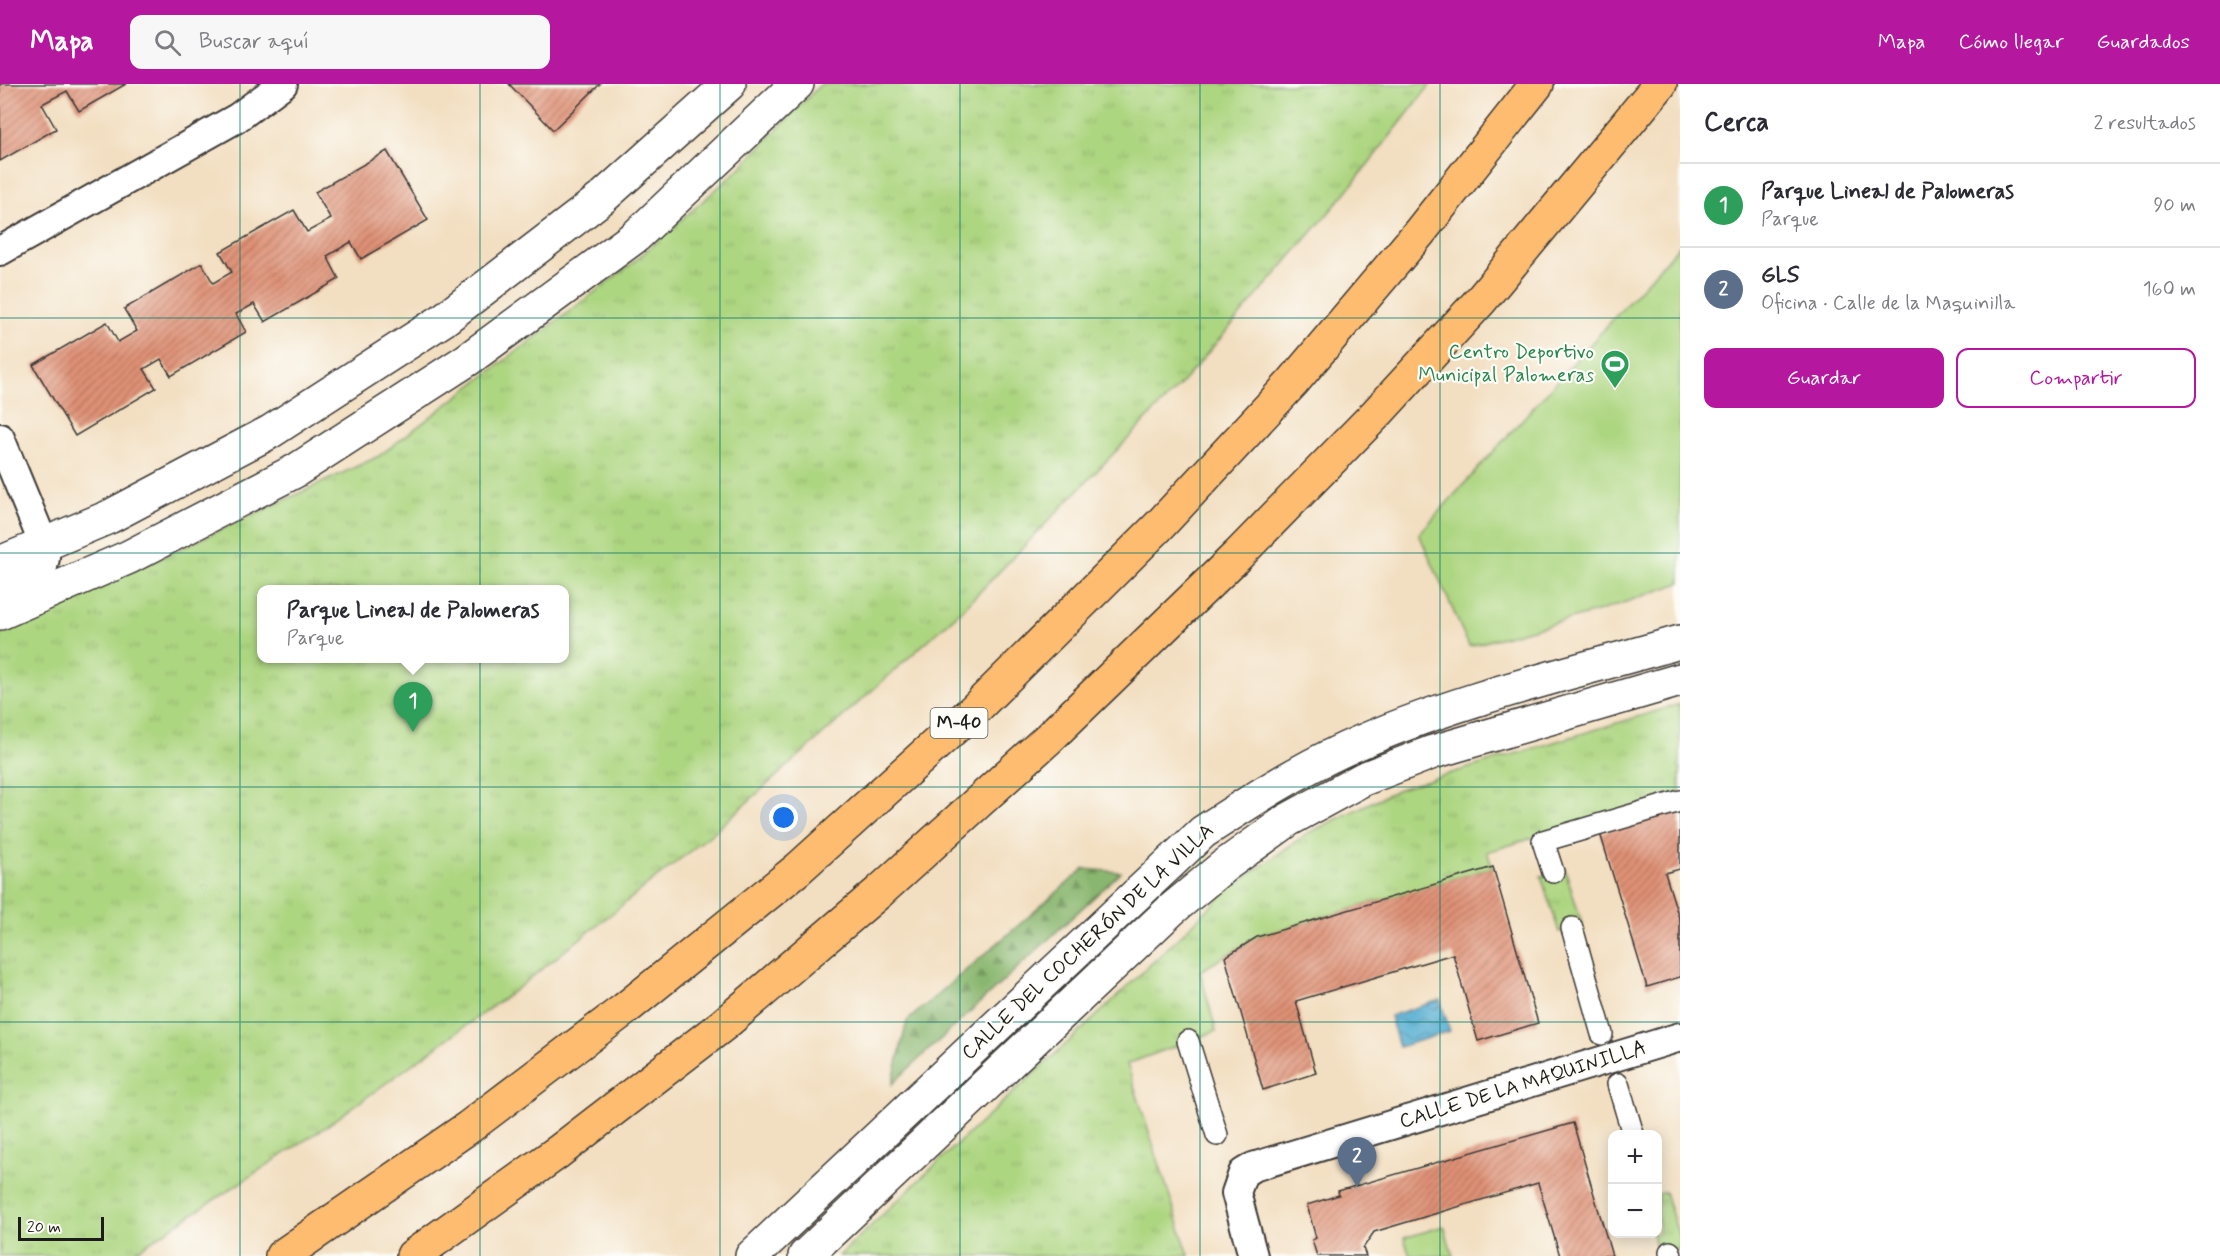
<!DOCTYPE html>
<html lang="es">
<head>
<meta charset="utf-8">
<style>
  :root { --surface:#fff; --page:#f7f7f7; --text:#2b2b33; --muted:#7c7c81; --line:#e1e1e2; --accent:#b5179e }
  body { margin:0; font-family:Mynerve,sans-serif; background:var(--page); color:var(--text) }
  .controls { position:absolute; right:18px; bottom:18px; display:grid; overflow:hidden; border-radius:12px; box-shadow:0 3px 15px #0003 }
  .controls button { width:54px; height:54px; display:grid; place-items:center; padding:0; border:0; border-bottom:2px solid var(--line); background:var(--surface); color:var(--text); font:30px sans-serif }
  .scale { position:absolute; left:18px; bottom:15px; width:86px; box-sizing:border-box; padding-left:6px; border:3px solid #1c1c1c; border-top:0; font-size:16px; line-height:21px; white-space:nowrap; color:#1c1c1c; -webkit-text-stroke:4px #fdfcf7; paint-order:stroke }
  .you { position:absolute; left:784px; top:734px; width:21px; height:21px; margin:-15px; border:4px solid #fff; border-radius:50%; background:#1a73e8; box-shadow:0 0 0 9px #1a73e833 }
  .badge { display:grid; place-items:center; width:39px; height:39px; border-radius:50%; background:var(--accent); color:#fff; font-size:20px; font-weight:700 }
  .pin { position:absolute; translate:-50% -50px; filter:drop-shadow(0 2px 3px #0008) }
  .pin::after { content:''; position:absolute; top:32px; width:21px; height:18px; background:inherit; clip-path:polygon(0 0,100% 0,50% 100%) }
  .popup { position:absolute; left:257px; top:501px; width:312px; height:78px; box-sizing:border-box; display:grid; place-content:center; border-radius:12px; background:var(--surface); filter:drop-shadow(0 2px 4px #0005); font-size:20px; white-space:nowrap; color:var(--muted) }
  .popup b { font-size:22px; color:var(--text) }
  .popup::after { content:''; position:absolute; left:50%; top:100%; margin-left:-12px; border:12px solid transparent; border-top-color:var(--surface) }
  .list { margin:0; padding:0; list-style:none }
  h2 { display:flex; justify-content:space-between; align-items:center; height:78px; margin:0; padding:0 24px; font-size:26px }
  h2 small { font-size:20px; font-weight:400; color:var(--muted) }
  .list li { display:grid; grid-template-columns:39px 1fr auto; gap:18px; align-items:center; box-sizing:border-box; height:84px; padding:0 24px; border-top:2px solid var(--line) }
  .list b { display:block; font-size:22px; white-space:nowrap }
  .list p { margin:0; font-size:20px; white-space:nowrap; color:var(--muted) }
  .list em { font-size:20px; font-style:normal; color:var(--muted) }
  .actions { display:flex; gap:12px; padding:18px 24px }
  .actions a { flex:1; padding:14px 0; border:2px solid var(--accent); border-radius:12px; text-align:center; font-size:21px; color:var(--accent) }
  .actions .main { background:var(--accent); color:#fff }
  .icon { flex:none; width:33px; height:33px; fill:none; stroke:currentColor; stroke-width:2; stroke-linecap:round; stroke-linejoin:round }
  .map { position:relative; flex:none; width:1680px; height:1172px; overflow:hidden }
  header { display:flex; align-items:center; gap:36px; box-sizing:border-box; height:84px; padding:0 30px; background:var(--accent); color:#fff }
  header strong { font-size:28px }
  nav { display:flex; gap:33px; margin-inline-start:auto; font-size:21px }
  .search { width:420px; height:54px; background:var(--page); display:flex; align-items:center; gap:15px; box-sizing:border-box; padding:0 21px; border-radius:12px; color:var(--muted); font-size:22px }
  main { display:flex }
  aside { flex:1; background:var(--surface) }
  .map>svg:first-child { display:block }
  .grass { fill:url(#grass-tufts); stroke:#64794e; stroke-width:1.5; fill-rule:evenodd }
  .forest { fill:url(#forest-firs); stroke:#536a46; stroke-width:1.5 }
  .garden { fill:#add681; stroke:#64794e; stroke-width:1.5 }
  .water { fill:url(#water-waves); stroke:#386476; stroke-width:1.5 }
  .building { fill:url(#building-hatch) }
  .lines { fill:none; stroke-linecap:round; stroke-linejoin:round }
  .pedestrian-casing { stroke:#3c3935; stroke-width:24 }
  .minor-casing { stroke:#3c3935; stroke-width:32 }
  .tertiary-casing { stroke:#3c3935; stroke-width:36 }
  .motorway-casing { stroke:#3c3935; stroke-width:36 }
  .pedestrian { stroke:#fff; stroke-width:21 }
  .minor { stroke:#fff; stroke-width:28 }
  .tertiary { stroke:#fff; stroke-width:33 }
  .motorway { stroke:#febc70; stroke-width:33 }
  .grid { fill:none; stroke:#0f766e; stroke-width:1.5; stroke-opacity:0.55 }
  .labels { text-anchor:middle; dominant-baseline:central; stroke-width:4.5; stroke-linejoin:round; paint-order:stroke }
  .shield { fill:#fdfcf7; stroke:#605f5e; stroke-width:1.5 }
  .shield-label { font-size:18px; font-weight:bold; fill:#1c1c1c }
  .leisure-label { font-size:20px; fill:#27864d; stroke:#fdfcf7; text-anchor:end }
  .street-label { font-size:20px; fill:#1c1c1c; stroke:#fdfcf7 }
</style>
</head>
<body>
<header>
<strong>Mapa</strong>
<div class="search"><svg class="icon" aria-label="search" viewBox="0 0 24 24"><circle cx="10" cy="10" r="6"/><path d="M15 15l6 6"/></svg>Buscar aquí</div>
<nav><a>Mapa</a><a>Cómo llegar</a><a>Guardados</a></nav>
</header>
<main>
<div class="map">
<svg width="1680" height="1172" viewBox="0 0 1680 1172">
  <defs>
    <pattern id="grass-tufts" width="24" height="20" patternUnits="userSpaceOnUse" patternTransform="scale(1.5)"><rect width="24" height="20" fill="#add681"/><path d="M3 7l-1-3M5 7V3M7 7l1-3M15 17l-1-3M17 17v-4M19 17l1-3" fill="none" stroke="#94b76f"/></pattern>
    <pattern id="forest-firs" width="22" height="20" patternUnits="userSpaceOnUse" patternTransform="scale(1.5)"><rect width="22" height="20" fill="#8ab76f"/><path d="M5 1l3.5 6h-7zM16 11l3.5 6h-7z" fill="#70945a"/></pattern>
    <pattern id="water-waves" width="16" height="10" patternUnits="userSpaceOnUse" patternTransform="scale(1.5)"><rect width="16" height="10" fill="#54add1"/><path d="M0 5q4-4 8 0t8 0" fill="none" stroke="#458ca9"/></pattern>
    <pattern id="building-hatch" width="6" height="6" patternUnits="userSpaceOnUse" patternTransform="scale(1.5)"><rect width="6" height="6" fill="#df9176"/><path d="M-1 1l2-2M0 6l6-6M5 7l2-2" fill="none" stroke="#b47660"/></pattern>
  </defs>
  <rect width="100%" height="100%" fill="#fdfcf7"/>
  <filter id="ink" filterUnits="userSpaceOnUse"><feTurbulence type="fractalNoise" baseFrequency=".0167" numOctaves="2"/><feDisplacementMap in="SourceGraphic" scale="12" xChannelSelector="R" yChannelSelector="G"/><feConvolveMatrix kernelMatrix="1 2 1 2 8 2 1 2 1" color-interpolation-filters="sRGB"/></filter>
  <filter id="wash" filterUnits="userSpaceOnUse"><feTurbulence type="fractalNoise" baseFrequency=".008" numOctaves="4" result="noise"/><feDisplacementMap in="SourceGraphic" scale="24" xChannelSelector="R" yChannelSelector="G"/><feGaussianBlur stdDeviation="1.35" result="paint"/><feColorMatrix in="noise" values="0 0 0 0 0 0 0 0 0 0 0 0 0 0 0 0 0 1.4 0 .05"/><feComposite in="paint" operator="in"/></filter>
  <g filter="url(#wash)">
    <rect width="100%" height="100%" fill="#f2dec0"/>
    <g class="grass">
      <path d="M821,0H1431L1343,112L1180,301L963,525L714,748L522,901L321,1046L128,1172H0V549L379,372L629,182L738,86ZM262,506H564V574H262Z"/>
      <polygon points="1680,620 1680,709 1487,768 1493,783 1257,853 1200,887 1216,947 1127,980 1189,1172 839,1172 953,1064 1102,927 1229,805 1308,749 1399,705"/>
      <polygon points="1565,785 1582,840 1559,848 1541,792"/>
      <polygon points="1665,1108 1680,1156 1680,1165 1659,1171 1652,1150 1658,1150 1658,1110"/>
    </g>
    <polygon class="forest" points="1084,785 1121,788 892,1000 907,937"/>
    <g class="garden">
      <polygon points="1680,161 1680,499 1600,527 1469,562 1419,450"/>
      <polygon points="1444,1142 1453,1172 1410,1172 1404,1154"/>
    </g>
    <polygon class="water" points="1440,916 1450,947 1399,963 1390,932"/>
    <g id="blocks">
      <g class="building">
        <polygon points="0,0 126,0 79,27 67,7 42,20 56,45 0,77"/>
        <polygon points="509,0 600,0 553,46"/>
        <polygon points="387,67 428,136 361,175 351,158 327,172 339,195 265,238 254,220 236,230 246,248 171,292 161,275 144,285 156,304 75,352 33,281 107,238 118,258 137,247 124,225 202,179 213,199 232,188 220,168 294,126 307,148 331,135 315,108"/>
        <polygon points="1680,725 1680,785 1665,789 1680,837 1680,893 1647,903 1600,749"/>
        <polygon points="1493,783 1538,939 1478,957 1453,870 1296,917 1316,989 1263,1006 1225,873 1257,853"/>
        <polygon points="1573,1039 1612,1172 1560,1172 1538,1099 1374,1148 1363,1164 1366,1172 1317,1172 1312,1156 1316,1154 1307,1121 1339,1111 1338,1107"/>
      </g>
    </g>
  </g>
  <g filter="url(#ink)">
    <use href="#blocks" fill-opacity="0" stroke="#3c3935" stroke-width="1.5"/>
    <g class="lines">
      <g class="pedestrian-casing">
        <g id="pedestrian">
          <polyline points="1553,788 1543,757 1680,717"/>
          <polyline points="1572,844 1602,950"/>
          <polyline points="1188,957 1217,1051"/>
          <polyline points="1618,1000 1633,1050"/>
          <polyline points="1670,1168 1671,1172"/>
        </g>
      </g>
      <g class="minor-casing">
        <g id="minor">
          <polyline points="0,167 237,34 283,0"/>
          <polyline points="0,354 44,461 45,474 41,491 0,508"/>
          <polyline points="1253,1172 1236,1109 1243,1089 1253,1083 1680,953"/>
        </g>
      </g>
      <g class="tertiary-casing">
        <g id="tertiary">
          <polyline points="0,479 109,433 270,348 443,236 602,114 729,0"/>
          <polyline points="0,529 129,473 295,387 467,276 636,152 797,0"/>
          <path d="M752,1172L1203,748C1249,718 1295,688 1345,665C1452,616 1568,590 1680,558"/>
          <polyline points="805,1172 1171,826 1224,782 1288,736 1363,695 1433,668 1680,596"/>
        </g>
      </g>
      <g class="motorway-casing">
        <g id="motorway">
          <polyline points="282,1172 469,1043 625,925 798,785 975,625 1158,443 1292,299 1419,149 1537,0"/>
          <polyline points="413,1172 558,1068 723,941 879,808 1049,654 1238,471 1377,329 1481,216 1660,0"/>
        </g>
      </g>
      <use href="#pedestrian" class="pedestrian"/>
      <use href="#minor" class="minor"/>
      <use href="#tertiary" class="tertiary"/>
      <use href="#motorway" class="motorway"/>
    </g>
  </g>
  <path class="grid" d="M240,0V1172M480,0V1172M720,0V1172M960,0V1172M1200,0V1172M1440,0V1172M0,234H1680M0,469H1680M0,703H1680M0,938H1680"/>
  <defs>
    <g id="stadium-pin" transform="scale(1.5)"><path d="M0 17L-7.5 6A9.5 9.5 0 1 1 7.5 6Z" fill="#2e9e5b" stroke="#fdfcf7"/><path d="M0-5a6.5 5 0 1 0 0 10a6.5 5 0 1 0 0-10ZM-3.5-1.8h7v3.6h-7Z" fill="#fff"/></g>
  </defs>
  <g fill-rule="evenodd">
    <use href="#stadium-pin" x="1615" y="280"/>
  </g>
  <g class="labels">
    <rect class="shield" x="930.5" y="624" width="57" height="30" rx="4.5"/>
    <g class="shield-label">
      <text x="959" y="639">M-40</text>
    </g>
    <g class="leisure-label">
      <text x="1594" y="268">Centro Deportivo<tspan x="1594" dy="23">Municipal Palomeras</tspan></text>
    </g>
    <g class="street-label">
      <text transform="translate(1088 858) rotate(-43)">CALLE DEL COCHERÓN DE LA VILLA</text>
      <text transform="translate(1523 1001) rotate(-17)">CALLE DE LA MAQUINILLA</text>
    </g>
  </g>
</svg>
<div class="controls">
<button>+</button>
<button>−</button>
</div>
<div class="scale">20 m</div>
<div class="you"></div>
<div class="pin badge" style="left:413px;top:648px;background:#2e9e5b">1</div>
<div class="popup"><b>Parque Lineal de Palomeras</b>Parque</div>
<div class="pin badge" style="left:1357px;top:1103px;background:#5c6f8a">2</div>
</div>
<aside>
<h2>Cerca<small>2 resultados</small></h2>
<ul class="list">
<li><span class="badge" style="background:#2e9e5b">1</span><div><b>Parque Lineal de Palomeras</b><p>Parque</p></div><em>90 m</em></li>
<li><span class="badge" style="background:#5c6f8a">2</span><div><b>GLS</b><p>Oficina · Calle de la Maquinilla</p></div><em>160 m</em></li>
</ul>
<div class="actions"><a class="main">Guardar</a><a>Compartir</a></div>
</aside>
</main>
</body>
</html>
